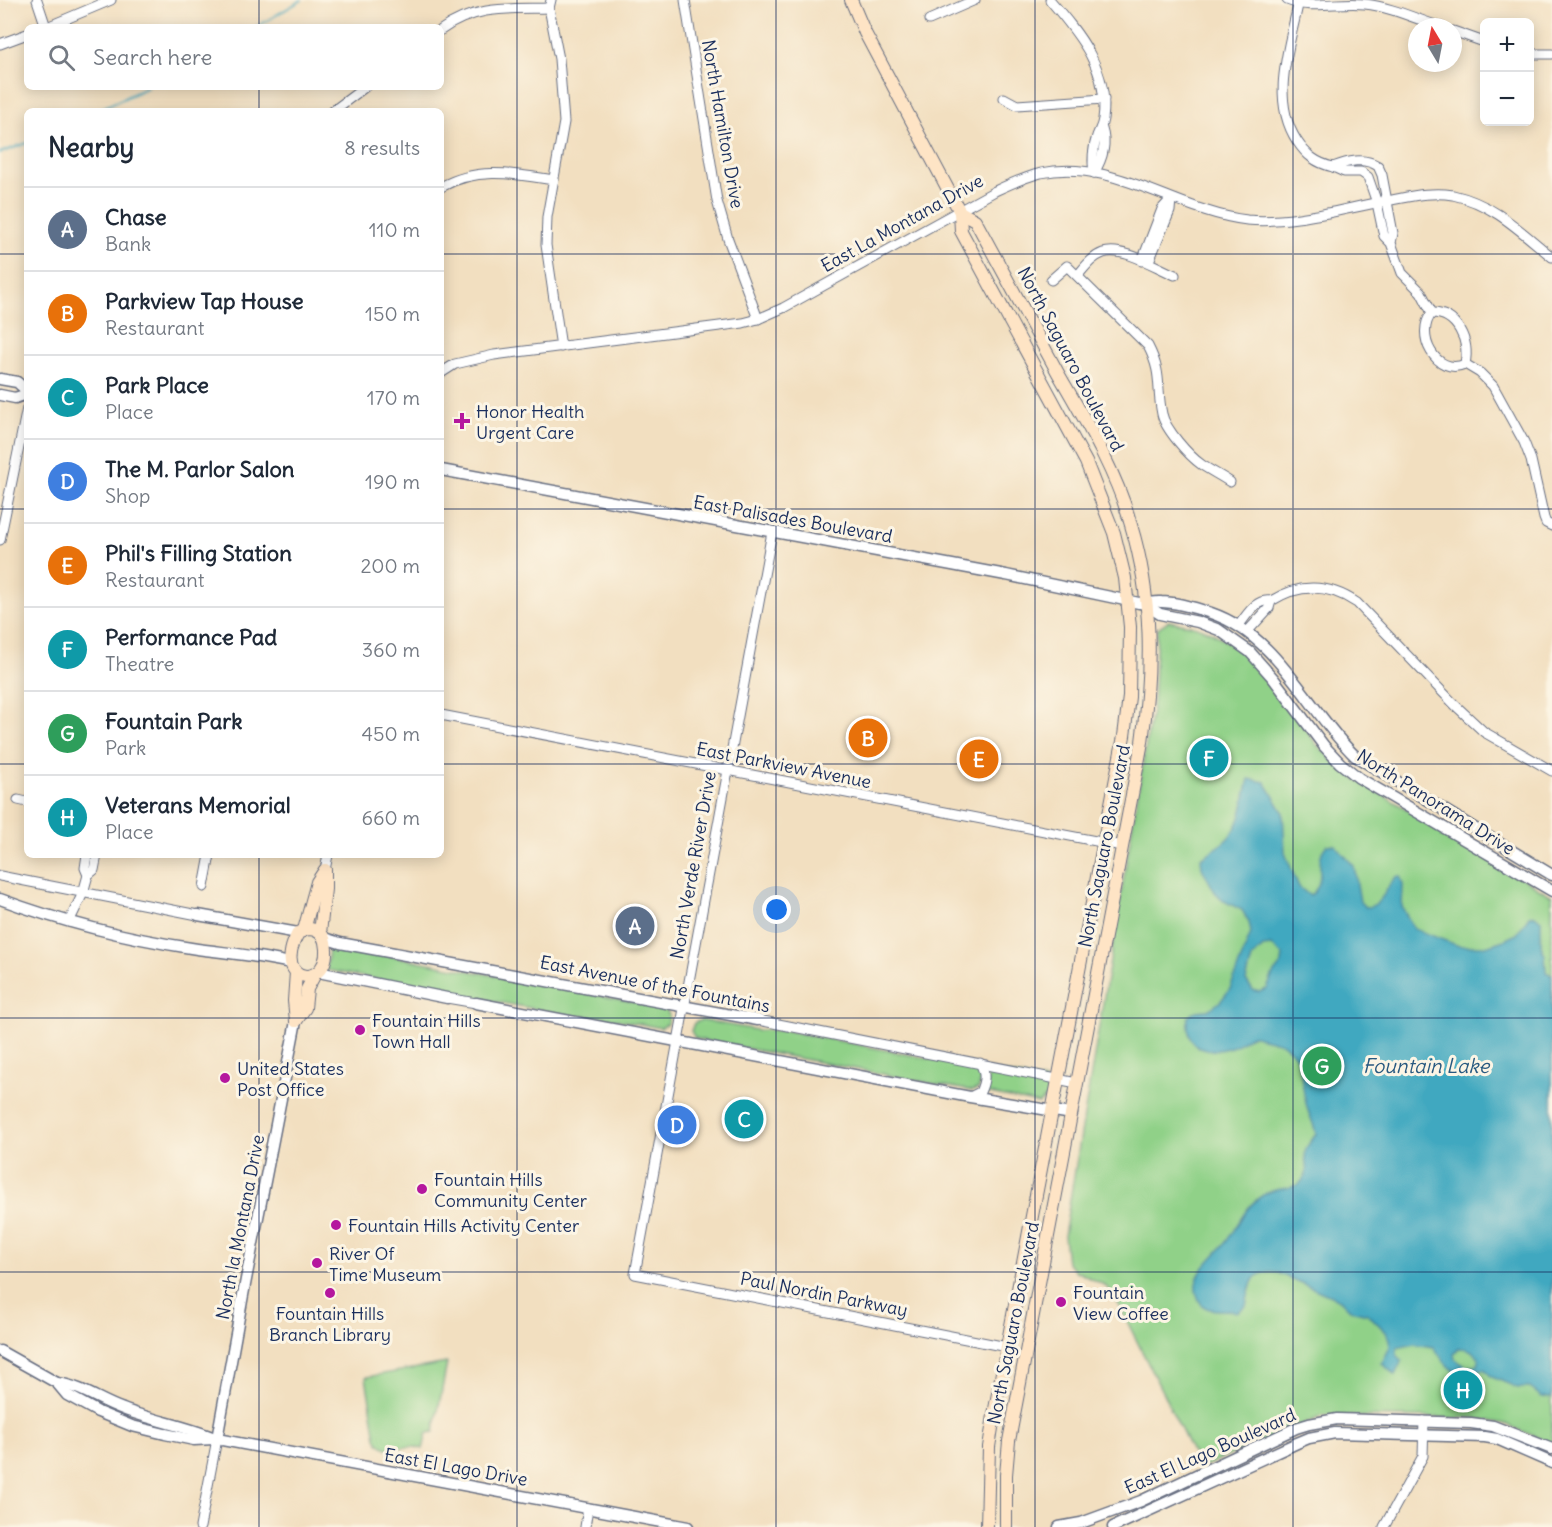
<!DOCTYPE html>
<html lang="en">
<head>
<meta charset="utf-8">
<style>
  :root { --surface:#fff; --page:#f2f2f3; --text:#1f2937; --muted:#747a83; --line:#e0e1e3; --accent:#b5179e }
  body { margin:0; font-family:Delius,sans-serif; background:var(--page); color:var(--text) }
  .controls { position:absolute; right:18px; top:18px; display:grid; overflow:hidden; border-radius:9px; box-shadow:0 3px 15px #0003 }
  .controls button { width:54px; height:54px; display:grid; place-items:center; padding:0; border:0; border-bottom:2px solid var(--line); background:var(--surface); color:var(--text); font:30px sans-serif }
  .compass { position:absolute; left:1408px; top:18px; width:54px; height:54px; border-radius:50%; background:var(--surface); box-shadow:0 3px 15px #0003; rotate:350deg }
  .you { position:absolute; left:777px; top:910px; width:21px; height:21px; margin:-15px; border:4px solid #fff; border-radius:50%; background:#1a73e8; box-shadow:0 0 0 9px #1a73e833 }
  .badge { display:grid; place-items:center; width:39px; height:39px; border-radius:50%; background:var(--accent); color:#fff; font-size:20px; font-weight:700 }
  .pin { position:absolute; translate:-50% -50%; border:3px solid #fff; box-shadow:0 2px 6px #0006 }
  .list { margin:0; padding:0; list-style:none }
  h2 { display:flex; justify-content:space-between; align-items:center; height:78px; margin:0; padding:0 24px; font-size:26px }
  h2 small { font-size:20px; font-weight:400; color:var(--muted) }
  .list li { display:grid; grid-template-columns:39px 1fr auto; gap:18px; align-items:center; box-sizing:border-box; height:84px; padding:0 24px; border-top:2px solid var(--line) }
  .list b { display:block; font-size:22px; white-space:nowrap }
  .list p { margin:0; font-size:20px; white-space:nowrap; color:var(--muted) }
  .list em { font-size:20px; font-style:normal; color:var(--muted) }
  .icon { flex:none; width:33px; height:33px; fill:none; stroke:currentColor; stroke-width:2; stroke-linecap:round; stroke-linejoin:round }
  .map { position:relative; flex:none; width:1552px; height:1527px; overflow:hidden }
  .search { position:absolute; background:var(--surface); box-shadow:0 3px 15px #0003; left:24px; top:24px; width:420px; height:66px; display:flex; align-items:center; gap:15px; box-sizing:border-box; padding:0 21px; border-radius:9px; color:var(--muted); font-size:22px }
  .panel { position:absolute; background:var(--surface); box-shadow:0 3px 15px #0003; left:24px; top:108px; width:420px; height:750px; border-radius:9px }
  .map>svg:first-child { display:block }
  .green { fill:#90d188; stroke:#568073; stroke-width:1.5 }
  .water { fill:#40a8c0; stroke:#2e6c8f; stroke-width:1.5; fill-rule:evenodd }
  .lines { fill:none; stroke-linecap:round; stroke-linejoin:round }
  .stream { stroke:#40a8c0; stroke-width:2 }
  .minor-casing { stroke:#666d80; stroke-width:11 }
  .tertiary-casing { stroke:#666d80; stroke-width:13 }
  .secondary-casing { stroke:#666d80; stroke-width:14 }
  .minor { stroke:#fff; stroke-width:9 }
  .tertiary { stroke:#fff; stroke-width:10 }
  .secondary { stroke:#fee4c5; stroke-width:12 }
  .grid { fill:none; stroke:#1b2f5e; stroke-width:1.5; stroke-opacity:0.55 }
  .poi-dot { fill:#b5179e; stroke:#fcf5e5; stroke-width:2 }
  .labels { text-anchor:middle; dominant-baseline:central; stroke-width:6; stroke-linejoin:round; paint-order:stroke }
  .street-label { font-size:18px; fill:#1b2f5e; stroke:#fcf5e5 }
  .poi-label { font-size:18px; fill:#1b2f5e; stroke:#fcf5e5; text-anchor:start }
  .water-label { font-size:20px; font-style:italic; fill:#285980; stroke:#fcf5e5 }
</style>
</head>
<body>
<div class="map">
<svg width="1552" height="1527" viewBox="0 0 1552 1527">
  <rect width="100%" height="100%" fill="#fcf5e5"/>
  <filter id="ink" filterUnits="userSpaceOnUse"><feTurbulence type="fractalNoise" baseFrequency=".0167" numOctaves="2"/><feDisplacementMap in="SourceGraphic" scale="12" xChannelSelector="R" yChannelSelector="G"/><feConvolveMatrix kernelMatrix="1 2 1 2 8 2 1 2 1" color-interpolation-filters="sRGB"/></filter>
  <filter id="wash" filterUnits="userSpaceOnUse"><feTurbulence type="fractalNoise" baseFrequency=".008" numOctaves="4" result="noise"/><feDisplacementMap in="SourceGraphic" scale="24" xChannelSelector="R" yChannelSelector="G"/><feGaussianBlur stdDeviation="1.35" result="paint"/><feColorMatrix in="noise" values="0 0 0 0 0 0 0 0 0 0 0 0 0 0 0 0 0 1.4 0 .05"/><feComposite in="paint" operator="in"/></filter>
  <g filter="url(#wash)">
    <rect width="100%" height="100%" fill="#f2dfc0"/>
    <g class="green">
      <polygon points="1168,621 1191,625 1211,632 1240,649 1255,662 1293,709 1316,744 1351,776 1552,896 1552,1444 1506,1424 1474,1418 1323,1416 1200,1468 1113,1293 1104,1285 1076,1271 1067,1263 1064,1236 1153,703 1157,634 1158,628"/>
      <polygon points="330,943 339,946 665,1008 669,1015 668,1023 661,1028 603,1017 573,1016 326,970"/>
      <polygon points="701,1020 757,1030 788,1031 977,1068 981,1070 979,1089 972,1091 702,1040 695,1038 691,1031 694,1023"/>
      <polygon points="989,1070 1045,1081 1049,1089 1047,1097 1039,1104 985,1093"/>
      <path d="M447,1363L434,1432L427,1433L423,1449C418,1448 413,1446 408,1447C394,1448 384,1453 376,1438L366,1377Z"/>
    </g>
    <path class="water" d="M1249,779L1265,782L1283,812L1285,853L1293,873L1299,887L1310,896C1329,881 1312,860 1327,845H1335L1354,866L1360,902L1365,907C1382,908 1386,886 1396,877L1400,876L1403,885L1402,907L1414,929L1459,946H1486L1504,940L1517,934L1529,916L1535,915L1541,920V946L1545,955L1546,972L1552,975V1398L1542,1397L1530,1388H1518L1492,1377L1484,1369C1456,1380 1449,1370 1434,1347L1414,1344L1397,1348V1355L1402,1360L1395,1375L1382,1363L1390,1347V1339L1386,1332L1368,1314L1350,1310L1340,1300L1278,1273C1250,1270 1251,1283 1246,1306L1237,1312C1227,1308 1210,1313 1202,1305C1198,1300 1195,1290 1196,1284C1198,1270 1214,1257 1222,1247C1238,1229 1243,1206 1265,1194C1275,1188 1290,1190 1300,1183C1313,1172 1302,1160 1306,1149C1308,1144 1313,1139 1316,1134C1314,1123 1308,1114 1306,1103C1300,1082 1305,1057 1283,1044C1279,1041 1259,1038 1252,1035C1244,1039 1238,1045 1231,1047C1203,1056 1186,1047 1188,1017L1196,1011L1208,1010L1220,1002L1230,989L1251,933L1249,922L1242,910L1224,901L1215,892L1202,868L1201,858C1243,834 1239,821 1249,779ZM1272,946L1283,955L1282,963L1273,974L1267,989L1259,992L1253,990L1246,981L1252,958L1263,947ZM1459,1348C1468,1348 1475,1351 1479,1358L1478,1364L1467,1367L1455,1359L1454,1354Z"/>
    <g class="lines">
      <g class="stream">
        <polyline points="256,27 302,0"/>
        <polyline points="96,111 148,87"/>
        <polyline points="0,153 27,143"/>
      </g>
    </g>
  </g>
  <g filter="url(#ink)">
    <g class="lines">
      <g class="minor-casing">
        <g id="minor">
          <polyline points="37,0 46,27"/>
          <polyline points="551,0 549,8 559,59 564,122 547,217 546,245 561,347"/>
          <polyline points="685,0 717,201 728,239 758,319"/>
          <path d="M1050,0C1079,34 1110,71 1103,119C1102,127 1099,130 1097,136C1093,148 1092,161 1094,173"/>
          <path d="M1287,0C1311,10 1339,1 1365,4C1391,7 1416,19 1441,27"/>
          <path d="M1298,5C1289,48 1270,100 1297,141C1306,155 1316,163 1333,167"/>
          <polyline points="929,20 975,0"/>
          <polyline points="47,27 111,0"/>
          <path d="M441,30C476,5 509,9 549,8"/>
          <polyline points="1453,31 1484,42"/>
          <polyline points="0,44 27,34"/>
          <polyline points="1530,54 1552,54"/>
          <polyline points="1004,98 1017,105 1104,99"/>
          <polyline points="333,111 365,87"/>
          <path d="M1094,173C1102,160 1107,144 1102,129"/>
          <path d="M441,187C477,166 515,174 554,180"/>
          <path d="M1391,243L1384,236L1377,203L1368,177L1361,172H1344L1333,167C1348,161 1364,157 1378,166L1382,175L1393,233L1391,243L1402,273L1421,292L1432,313"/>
          <polyline points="1142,261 1162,209 1171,199"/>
          <polyline points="1149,261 1170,211 1171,199"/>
          <path d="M1078,275C1085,267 1092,257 1103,253C1123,246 1157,268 1175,275"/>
          <path d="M1051,280L1067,266L1148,346C1163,375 1156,386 1162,414C1165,429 1189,456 1202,465C1211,471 1221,476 1230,482"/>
          <path d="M1432,313C1414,334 1436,377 1465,364"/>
          <path d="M1432,313C1457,313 1470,341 1465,364"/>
          <polyline points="1465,364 1480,373 1493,386 1524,442 1531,460 1544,518 1546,523 1552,526"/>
          <path d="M441,373L455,364L494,355L743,323L758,319L783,308L995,191C1010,184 1025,177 1041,173C1113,157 1177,212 1247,220C1293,224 1341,209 1386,201C1409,197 1430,191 1453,195C1494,204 1520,231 1552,257"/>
          <polyline points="772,532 635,1274 1007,1347"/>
          <polyline points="0,540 27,408"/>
          <path d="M1271,601C1300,583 1329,584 1357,603L1455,705L1484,732L1552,771"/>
          <path d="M1239,625C1247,615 1256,598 1271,601L1269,608L1247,632"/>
          <polyline points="441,715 1122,846"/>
          <polyline points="18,800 27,802"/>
          <polyline points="87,855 85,868 88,875"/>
          <polyline points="325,870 328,855"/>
          <polyline points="0,876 198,915"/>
          <polyline points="204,887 210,855"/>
          <polyline points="69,922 83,893 88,875 94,870 97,855"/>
          <polyline points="447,998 476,1003"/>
          <polyline points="758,1020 1077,1083"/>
          <path d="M970,1097L980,1092C985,1081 986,1074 980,1063"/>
          <polyline points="200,1527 217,1439"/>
          <polyline points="585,1527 588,1508"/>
          <polyline points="1384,1527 1423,1456 1424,1421"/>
        </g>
      </g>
      <g class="tertiary-casing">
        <g id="tertiary">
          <polyline points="0,379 17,382 27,391"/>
          <polyline points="0,395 15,398 27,394"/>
          <path d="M441,470L1006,575L1139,603C1147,605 1154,601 1161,602C1177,602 1196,608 1211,613C1278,636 1307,709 1355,756L1552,875"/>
          <polyline points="1146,605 1160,614 1198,622 1219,630 1250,652 1273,678 1324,746 1340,763 1359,778 1552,891"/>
          <path d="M0,899C62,922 126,938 191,948C224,953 257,955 290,963"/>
          <polyline points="198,915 298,933"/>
          <polyline points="324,938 340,943 758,1020"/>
          <polyline points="318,972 447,998"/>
          <polyline points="476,1003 970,1097 1072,1114"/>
          <polyline points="0,1351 57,1383 67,1395 98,1412 132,1426 165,1434 194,1440 214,1439"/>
          <path d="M57,1383C81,1386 100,1401 123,1409C154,1421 187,1426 217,1439L688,1527"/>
          <polyline points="217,1439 243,1295 296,1021"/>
          <polyline points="1059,1527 1081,1523 1141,1501 1296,1428 1309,1424 1337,1419 1471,1423 1493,1426 1552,1449"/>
          <polyline points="1113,1527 1297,1443 1309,1438 1335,1433 1485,1437 1497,1439 1552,1463"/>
        </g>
      </g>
      <g class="secondary-casing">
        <g id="secondary">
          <polyline points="851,0 865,33 960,212 961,231 1086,462 1114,533 1125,578 1130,627 1129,697 1124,736 995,1409 989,1447 987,1527"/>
          <path d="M960,212L975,220C1003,271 1030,322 1058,373C1086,422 1116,471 1131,525C1153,598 1152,668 1142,742L1009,1441L1006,1475V1527"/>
          <path d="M308,929C317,929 323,933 325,942C335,990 269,987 298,933Z"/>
          <polyline points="304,930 317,882 325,870"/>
          <polyline points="320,933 325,889 325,870"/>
          <polyline points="296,972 294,1001 296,1021"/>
          <polyline points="296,1021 305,1008 307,989 314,976"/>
        </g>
      </g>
      <use href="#minor" class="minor"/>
      <use href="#tertiary" class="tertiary"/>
      <use href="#secondary" class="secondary"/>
    </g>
  </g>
  <path class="grid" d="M259,0V27M517,0V1527M776,0V1527M1035,0V1527M1293,0V1527M259,87V111M0,254H27M441,254H1552M0,509H27M441,509H1552M0,764H27M441,764H1552M259,855V1527M0,1018H1552M0,1272H1552"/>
  <g class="poi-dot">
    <path d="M459 412h6v6h6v6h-6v6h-6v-6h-6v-6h6z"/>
    <circle cx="360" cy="1030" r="6"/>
    <circle cx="225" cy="1078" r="6"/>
    <circle cx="422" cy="1189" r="6"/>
    <circle cx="336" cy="1225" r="6"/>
    <circle cx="317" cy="1263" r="6"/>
    <circle cx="330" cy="1293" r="6"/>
    <circle cx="1061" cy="1302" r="6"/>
  </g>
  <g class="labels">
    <g class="street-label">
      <text transform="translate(723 124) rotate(80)">North Hamilton Drive</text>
      <text transform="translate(902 223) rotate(-29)">East La Montana Drive</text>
      <text transform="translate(1071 359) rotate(62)">North Saguaro Boulevard</text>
      <text transform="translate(793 519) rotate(10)">East Palisades Boulevard</text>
      <text transform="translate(784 765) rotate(11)">East Parkview Avenue</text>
      <text transform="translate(1436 802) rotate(32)">North Panorama Drive</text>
      <text transform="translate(1104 846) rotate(-79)">North Saguaro Boulevard</text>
      <text transform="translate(693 865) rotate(-80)">North Verde River Drive</text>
      <text transform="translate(655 984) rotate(11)">East Avenue of the Fountains</text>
      <text transform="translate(240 1227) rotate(-79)">North la Montana Drive</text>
      <text transform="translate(824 1294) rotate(11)">Paul Nordin Parkway</text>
      <text transform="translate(1013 1323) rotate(-79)">North Saguaro Boulevard</text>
      <text transform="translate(1210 1451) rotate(-24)">East El Lago Boulevard</text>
      <text transform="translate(456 1467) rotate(10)">East El Lago Drive</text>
    </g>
    <g class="poi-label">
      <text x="476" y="411">Honor Health<tspan x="476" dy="21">Urgent Care</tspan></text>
      <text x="372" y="1020">Fountain Hills<tspan x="372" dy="21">Town Hall</tspan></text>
      <text x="237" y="1068">United States<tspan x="237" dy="21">Post Office</tspan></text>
      <text x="434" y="1179">Fountain Hills<tspan x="434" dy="21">Community Center</tspan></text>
      <text x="348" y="1225">Fountain Hills Activity Center</text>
      <text x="329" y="1253">River Of<tspan x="329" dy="21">Time Museum</tspan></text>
      <text x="1073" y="1292">Fountain<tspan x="1073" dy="21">View Coffee</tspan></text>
      <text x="330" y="1313" text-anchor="middle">Fountain Hills<tspan x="330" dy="21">Branch Library</tspan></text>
    </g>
    <g class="water-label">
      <text x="1426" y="1065">Fountain Lake</text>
    </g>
  </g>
</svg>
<div class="controls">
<button>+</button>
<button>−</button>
</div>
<svg class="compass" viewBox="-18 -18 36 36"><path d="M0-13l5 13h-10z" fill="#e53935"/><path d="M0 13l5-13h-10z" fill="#747a83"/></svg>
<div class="you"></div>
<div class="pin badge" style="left:635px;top:926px;background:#5c6f8a">A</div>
<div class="pin badge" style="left:868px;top:738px;background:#e8710a">B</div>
<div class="pin badge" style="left:744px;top:1119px;background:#0f9aa8">C</div>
<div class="pin badge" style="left:677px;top:1125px;background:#3f7fe0">D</div>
<div class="pin badge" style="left:979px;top:759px;background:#e8710a">E</div>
<div class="pin badge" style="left:1209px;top:758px;background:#0f9aa8">F</div>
<div class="pin badge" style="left:1322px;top:1066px;background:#2e9e5b">G</div>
<div class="pin badge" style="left:1463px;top:1390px;background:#0f9aa8">H</div>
<div class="search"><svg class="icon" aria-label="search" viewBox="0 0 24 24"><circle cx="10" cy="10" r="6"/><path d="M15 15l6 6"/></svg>Search here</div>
<section class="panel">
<h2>Nearby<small>8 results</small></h2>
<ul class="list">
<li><span class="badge" style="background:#5c6f8a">A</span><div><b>Chase</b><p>Bank</p></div><em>110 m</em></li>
<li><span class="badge" style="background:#e8710a">B</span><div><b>Parkview Tap House</b><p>Restaurant</p></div><em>150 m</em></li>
<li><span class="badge" style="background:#0f9aa8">C</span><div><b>Park Place</b><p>Place</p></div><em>170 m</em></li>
<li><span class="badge" style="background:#3f7fe0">D</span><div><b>The M. Parlor Salon</b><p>Shop</p></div><em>190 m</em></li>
<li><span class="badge" style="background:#e8710a">E</span><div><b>Phil's Filling Station</b><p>Restaurant</p></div><em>200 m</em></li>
<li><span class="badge" style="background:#0f9aa8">F</span><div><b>Performance Pad</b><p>Theatre</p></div><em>360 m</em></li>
<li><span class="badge" style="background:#2e9e5b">G</span><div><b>Fountain Park</b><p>Park</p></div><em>450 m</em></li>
<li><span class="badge" style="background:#0f9aa8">H</span><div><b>Veterans Memorial</b><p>Place</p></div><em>660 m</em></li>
</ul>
</section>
</div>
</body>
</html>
